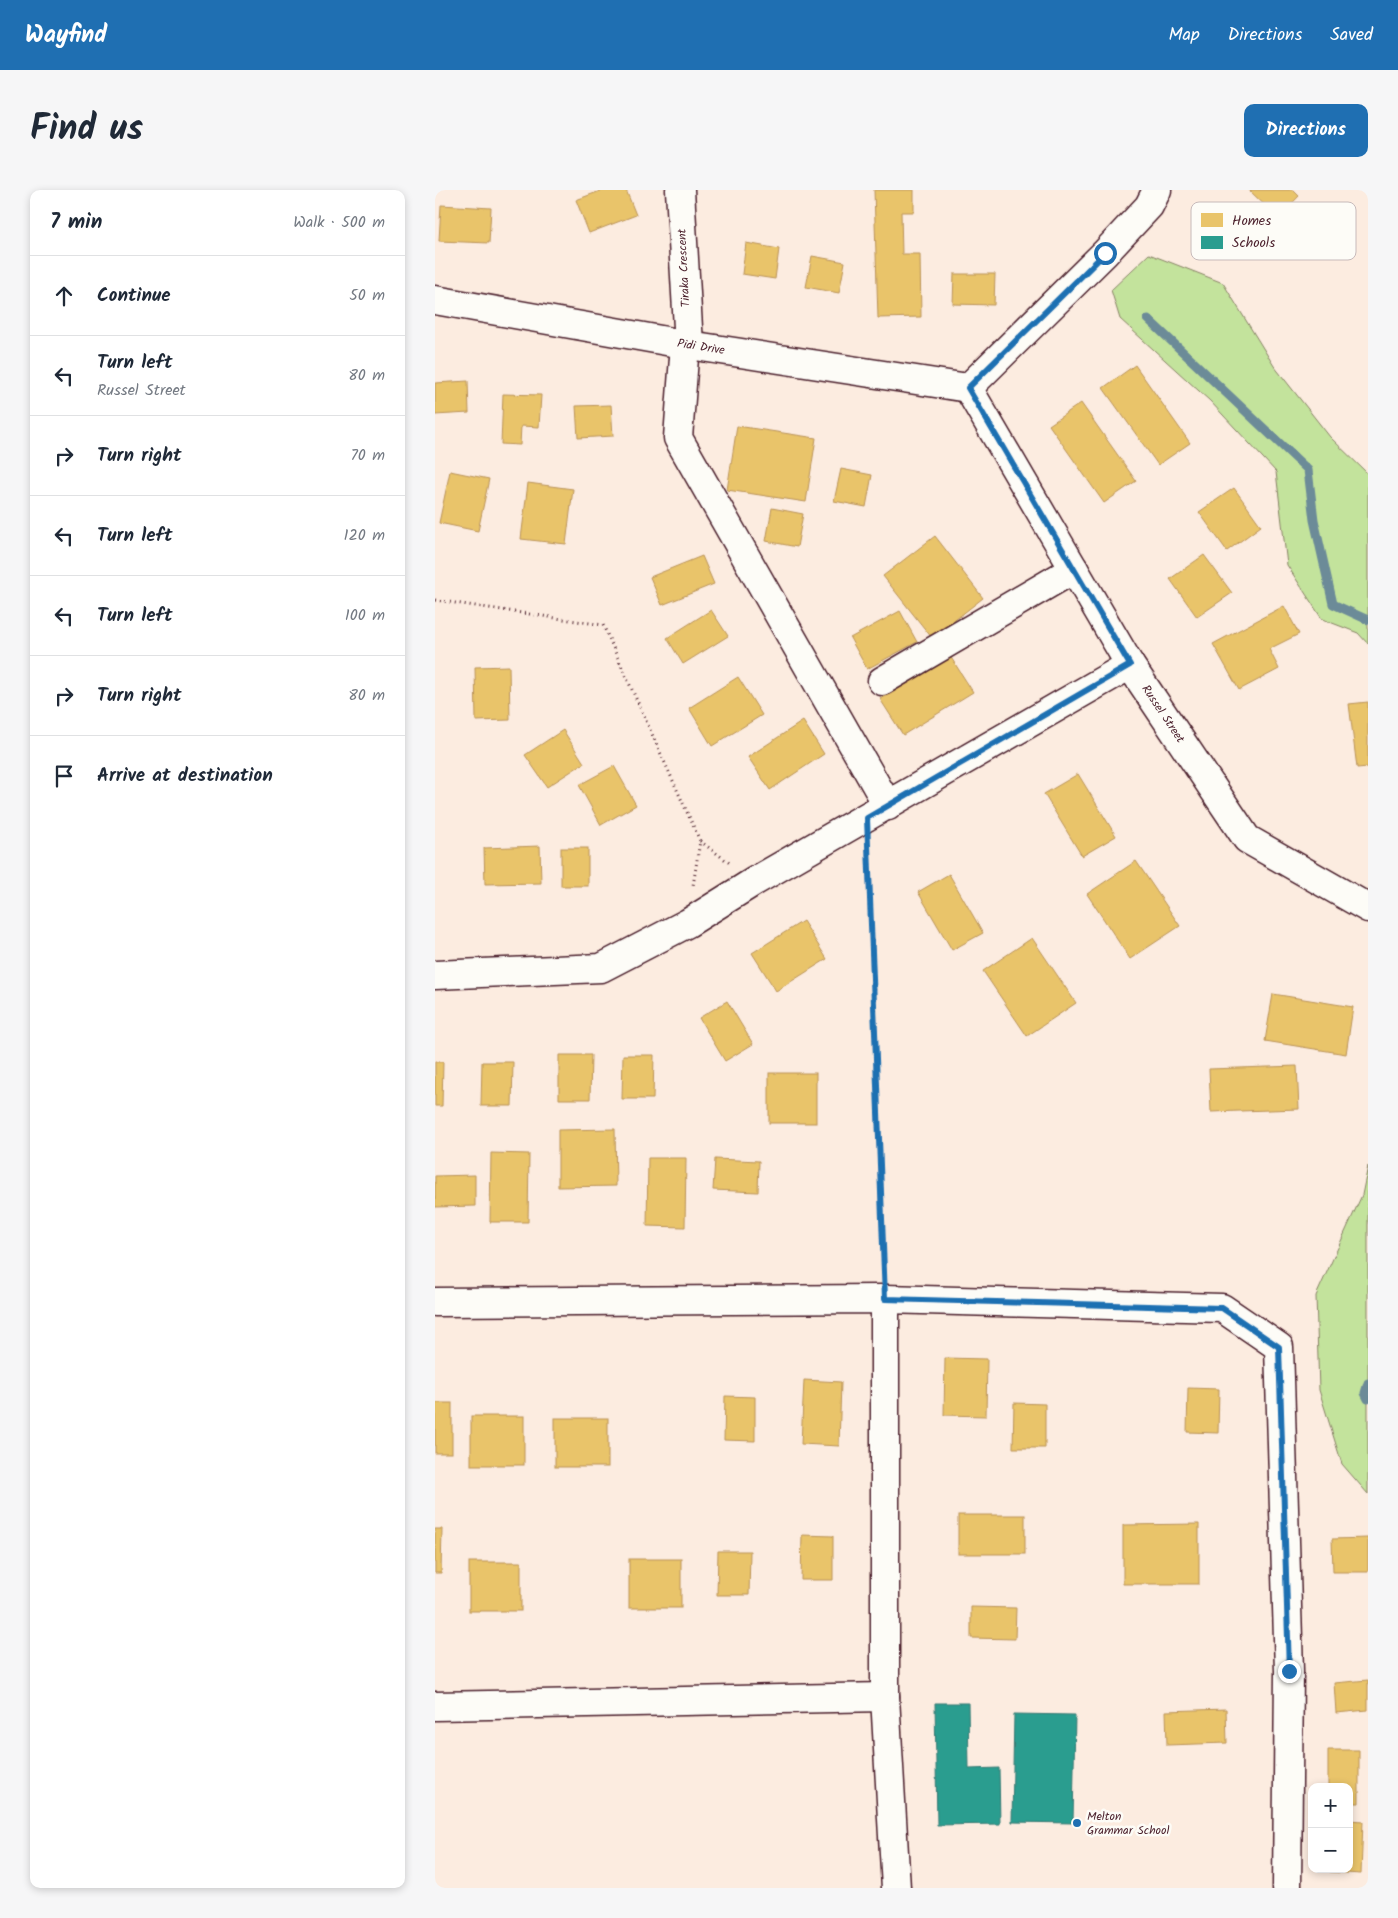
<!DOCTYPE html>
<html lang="en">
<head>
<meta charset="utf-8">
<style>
  :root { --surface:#fff; --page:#f6f6f7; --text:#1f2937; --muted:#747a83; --line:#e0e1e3; --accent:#1f6fb2 }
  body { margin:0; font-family:Kalam,sans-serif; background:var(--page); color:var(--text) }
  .controls { position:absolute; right:15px; bottom:15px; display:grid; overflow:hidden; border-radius:10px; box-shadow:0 2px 8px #0003 }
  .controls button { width:45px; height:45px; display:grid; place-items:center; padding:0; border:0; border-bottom:1px solid var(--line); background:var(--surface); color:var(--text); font:25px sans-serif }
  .stop { position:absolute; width:15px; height:15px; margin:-11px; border:4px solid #1f6fb2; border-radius:50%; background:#fff }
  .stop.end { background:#1f6fb2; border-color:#fff; box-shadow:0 1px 5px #0008 }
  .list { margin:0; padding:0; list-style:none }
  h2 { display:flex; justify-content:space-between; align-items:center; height:65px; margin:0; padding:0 20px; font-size:21px }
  h2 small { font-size:16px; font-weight:400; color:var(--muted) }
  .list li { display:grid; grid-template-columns:32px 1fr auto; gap:15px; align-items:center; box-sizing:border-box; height:80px; padding:0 20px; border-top:1px solid var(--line) }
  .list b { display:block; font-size:19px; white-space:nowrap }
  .list p { margin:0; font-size:16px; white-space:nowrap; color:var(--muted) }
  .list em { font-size:16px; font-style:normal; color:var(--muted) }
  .icon { flex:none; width:28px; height:28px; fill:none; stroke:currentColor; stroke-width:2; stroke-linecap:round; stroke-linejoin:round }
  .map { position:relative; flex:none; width:933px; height:1698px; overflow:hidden; border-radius:10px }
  header { display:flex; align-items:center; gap:30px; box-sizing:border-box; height:70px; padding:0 25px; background:var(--accent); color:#fff }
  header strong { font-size:24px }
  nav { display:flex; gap:28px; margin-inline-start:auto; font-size:18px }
  .intro { display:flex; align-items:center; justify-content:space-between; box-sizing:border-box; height:120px; padding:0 30px }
  h1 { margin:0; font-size:35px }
  .button { padding:12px 22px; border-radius:10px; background:var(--accent); color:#fff; font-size:18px; font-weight:700 }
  main { display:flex; gap:30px; padding:0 30px }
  aside { flex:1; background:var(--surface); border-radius:10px; box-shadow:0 2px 8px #0003 }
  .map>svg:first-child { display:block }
  .green { fill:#c3e39c; stroke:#868164 }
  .homes { fill:#e9c46a; stroke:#b99257 }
  .schools { fill:#2a9d8f; stroke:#347771 }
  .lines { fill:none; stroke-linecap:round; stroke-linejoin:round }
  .stream { stroke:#6c8b98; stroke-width:9 }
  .minor-casing { stroke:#4a1f2b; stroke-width:31 }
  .path { stroke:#4a1f2b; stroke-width:3; stroke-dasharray:1 4; stroke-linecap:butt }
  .minor { stroke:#fdfcf7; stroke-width:28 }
  .route { stroke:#1f6fb2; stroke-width:6 }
  .poi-dot { fill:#1f6fb2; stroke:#fdfcf7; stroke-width:2 }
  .labels { text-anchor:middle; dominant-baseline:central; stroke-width:5; stroke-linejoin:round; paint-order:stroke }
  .street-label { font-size:12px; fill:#4a1f2b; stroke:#fdfcf7 }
  .poi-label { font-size:12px; fill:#4a1f2b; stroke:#fdfcf7; text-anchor:start }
  .key { fill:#fdfcf7; stroke:#c7baba; stroke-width:1 }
  .key-label { font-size:14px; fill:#4a1f2b }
</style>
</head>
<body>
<header>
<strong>Wayfind</strong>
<nav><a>Map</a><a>Directions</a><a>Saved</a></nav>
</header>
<div class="intro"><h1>Find us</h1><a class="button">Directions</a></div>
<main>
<aside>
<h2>7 min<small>Walk · 500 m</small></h2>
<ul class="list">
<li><svg class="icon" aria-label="ahead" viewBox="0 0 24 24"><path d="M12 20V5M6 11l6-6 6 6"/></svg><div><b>Continue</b></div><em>50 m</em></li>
<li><svg class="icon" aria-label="left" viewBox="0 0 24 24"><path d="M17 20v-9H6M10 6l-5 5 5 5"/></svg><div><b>Turn left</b><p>Russel Street</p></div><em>80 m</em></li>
<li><svg class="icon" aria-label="right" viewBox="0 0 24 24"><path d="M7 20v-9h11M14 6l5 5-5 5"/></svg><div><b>Turn right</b></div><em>70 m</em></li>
<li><svg class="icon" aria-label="left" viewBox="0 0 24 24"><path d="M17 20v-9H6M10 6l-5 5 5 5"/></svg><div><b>Turn left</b></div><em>120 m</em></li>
<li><svg class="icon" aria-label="left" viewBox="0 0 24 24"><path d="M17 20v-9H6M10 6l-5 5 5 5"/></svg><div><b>Turn left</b></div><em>100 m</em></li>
<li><svg class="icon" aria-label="right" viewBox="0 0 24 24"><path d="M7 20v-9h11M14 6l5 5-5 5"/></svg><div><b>Turn right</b></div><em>80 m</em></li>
<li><svg class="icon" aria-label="arrive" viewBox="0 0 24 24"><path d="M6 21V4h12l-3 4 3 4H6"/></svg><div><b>Arrive at destination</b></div></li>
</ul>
</aside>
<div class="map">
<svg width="933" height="1698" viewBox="0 0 933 1698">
  <rect width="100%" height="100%" fill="#fcece0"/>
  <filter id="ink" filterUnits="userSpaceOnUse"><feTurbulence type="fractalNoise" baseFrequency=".02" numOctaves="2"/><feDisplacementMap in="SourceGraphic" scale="10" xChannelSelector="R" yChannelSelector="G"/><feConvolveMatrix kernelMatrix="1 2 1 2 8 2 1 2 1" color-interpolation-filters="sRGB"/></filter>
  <g filter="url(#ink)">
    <g class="green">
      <polygon points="714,64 788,93 839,176 895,247 933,284 933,454 923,443 887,429 852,375 841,282 775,211 685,129 676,100"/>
      <polygon points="933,976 933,1304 907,1274 884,1200 881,1106 927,1005"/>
    </g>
    <g class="homes">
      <polygon points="168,0 191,0 201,25 154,43 141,10"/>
      <polygon points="439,0 479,0 479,22 466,22 467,64 485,64 486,127 443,128"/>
      <polygon points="814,0 858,0 864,6 843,28"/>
      <polygon points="6,15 56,18 54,53 4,51"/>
      <polygon points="311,53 344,59 340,89 307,84"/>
      <polygon points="377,66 410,72 404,103 371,97"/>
      <polygon points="519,84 560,84 559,115 518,114"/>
      <polygon points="700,175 755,253 723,275 668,198"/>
      <polygon points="33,191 34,223 0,225 0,193"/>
      <polygon points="68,204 106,205 104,237 86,236 85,255 66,254"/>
      <polygon points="646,213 701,291 669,313 614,235"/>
      <polygon points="176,215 178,246 143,248 141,216"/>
      <polygon points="302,236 381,248 371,312 292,300"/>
      <polygon points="406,279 437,285 431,317 399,311"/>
      <polygon points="15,281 54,289 43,341 4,333"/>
      <polygon points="93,293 138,299 131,354 86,349"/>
      <polygon points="799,298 826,336 792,361 764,322"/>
      <polygon points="337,318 368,324 362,357 331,351"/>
      <polygon points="500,346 548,408 497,448 448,386"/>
      <polygon points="769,365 797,403 762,427 735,389"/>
      <polygon points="267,366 279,394 227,415 215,387"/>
      <polygon points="849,416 864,444 834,459 844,479 804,500 778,454"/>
      <polygon points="276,420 293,446 248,474 232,448"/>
      <polygon points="465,421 482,452 432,479 415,448"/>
      <polygon points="515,466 538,502 468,545 445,509"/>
      <polygon points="74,476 75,530 41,531 40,477"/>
      <polygon points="303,487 327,525 277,556 254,518"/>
      <polygon points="933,512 933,577 922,578 914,514"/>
      <polygon points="368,531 389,564 335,600 313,567"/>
      <polygon points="128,540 149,573 112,597 90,565"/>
      <polygon points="179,576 201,615 166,635 144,595"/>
      <polygon points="643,584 681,646 647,666 609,604"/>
      <polygon points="105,656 106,693 50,694 49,658"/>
      <rect x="126" y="658" width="27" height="38"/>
      <polygon points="701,671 745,736 695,769 652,704"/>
      <polygon points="514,684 548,743 517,760 483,702"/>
      <polygon points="368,731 392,769 341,801 317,763"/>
      <polygon points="597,748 641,813 592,846 548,781"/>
      <polygon points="838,804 918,817 911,864 830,851"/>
      <polygon points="292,811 318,854 290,871 264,828"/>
      <polygon points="124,865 156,865 155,909 124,909"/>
      <polygon points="188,865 219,865 218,909 187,909"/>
      <polygon points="0,872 8,872 7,916 0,916"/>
      <polygon points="47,872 78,872 77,916 46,916"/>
      <polygon points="862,876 864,919 776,922 774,879"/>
      <rect x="334" y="883" width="47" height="50"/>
      <polygon points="180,939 181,996 123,997 123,940"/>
      <polygon points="56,963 94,964 93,1032 55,1032"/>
      <polygon points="213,968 251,968 250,1037 212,1036"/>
      <polygon points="280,969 324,971 323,1002 278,1000"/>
      <polygon points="40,985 40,1016 0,1017 0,986"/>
      <polygon points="510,1168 552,1169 551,1226 509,1225"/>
      <polygon points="369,1190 406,1192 404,1256 366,1254"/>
      <polygon points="753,1198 784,1199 783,1243 752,1242"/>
      <polygon points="290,1206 320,1207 320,1251 289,1250"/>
      <rect x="0" y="1213" width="17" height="50"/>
      <polygon points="579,1213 610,1214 610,1258 578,1258"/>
      <rect x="36" y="1226" width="53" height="49"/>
      <rect x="120" y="1228" width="53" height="49"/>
      <rect x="523" y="1325" width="67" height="39"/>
      <polygon points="764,1334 764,1394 688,1394 688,1335"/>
      <polygon points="0,1339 7,1339 6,1383 0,1383"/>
      <polygon points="367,1345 398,1346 398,1390 366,1390"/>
      <polygon points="933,1348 933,1382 898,1382 897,1349"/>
      <polygon points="283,1361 315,1361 314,1405 282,1405"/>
      <rect x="194" y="1369" width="52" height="49"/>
      <rect x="34" y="1372" width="52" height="49"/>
      <polygon points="536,1417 581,1418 580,1449 536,1448"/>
      <polygon points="933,1490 933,1520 901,1523 899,1493"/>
      <polygon points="791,1519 792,1553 732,1555 731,1521"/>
      <polygon points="893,1560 924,1560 924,1613 914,1613 914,1597 893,1597"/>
      <polygon points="914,1630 928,1631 926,1684 895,1682 895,1679 914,1679"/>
    </g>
    <g class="schools">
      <polygon points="500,1513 533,1513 534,1579 564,1578 565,1634 502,1635"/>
      <polygon points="579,1524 640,1525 638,1633 577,1632"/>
    </g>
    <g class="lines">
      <g class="stream">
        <polyline points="713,129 873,280 879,330 898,414 933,430"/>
        <polyline points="933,1193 930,1203 933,1209"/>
      </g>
      <g class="minor-casing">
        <g id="minor">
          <polyline points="245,0 254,155"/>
          <polyline points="0,110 254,155 533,198"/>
          <polyline points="250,154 243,248 453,616"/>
          <polyline points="533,198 695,475 812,649 933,718"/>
          <polyline points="533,198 670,63 714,16 722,0"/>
          <polyline points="447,491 639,379"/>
          <polyline points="0,785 166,778 253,733 320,691 695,475"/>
          <polyline points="450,1109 450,1507 461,1698"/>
          <polyline points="0,1112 450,1109 787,1118 844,1157 854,1481 852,1698"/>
          <polyline points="0,1516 450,1507"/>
        </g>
      </g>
      <g class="path">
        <polyline points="0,410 168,435 265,651 258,696"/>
        <polyline points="265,651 296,674"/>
        <polyline points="433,659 449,1082"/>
      </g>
      <use href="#minor" class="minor"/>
    </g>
  </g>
  <g class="lines" filter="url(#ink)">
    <polyline class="route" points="670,63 533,198 695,475 432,628 450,1109 787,1118 844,1157 854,1481"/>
  </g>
  <circle class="poi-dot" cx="642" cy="1633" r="5"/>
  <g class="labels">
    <g class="street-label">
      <text transform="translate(249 78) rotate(-93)">Tiraka Crescent</text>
      <text transform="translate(266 157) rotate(9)">Pidi Drive</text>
      <text transform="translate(728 524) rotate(56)">Russel Street</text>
    </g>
    <g class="poi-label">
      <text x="652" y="1626">Melton<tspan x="652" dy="14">Grammar School</tspan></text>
    </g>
  </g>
  <rect x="756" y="12" width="165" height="58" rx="8" class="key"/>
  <rect x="766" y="23" width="22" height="14" fill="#e9c46a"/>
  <rect x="766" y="46" width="22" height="13" fill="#2a9d8f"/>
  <g class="key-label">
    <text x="797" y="35">Homes</text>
    <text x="797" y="57">Schools</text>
  </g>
</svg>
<div class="controls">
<button>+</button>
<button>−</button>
</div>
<div class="stop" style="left:670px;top:63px"></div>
<div class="stop end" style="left:854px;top:1481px"></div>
</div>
</main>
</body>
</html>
